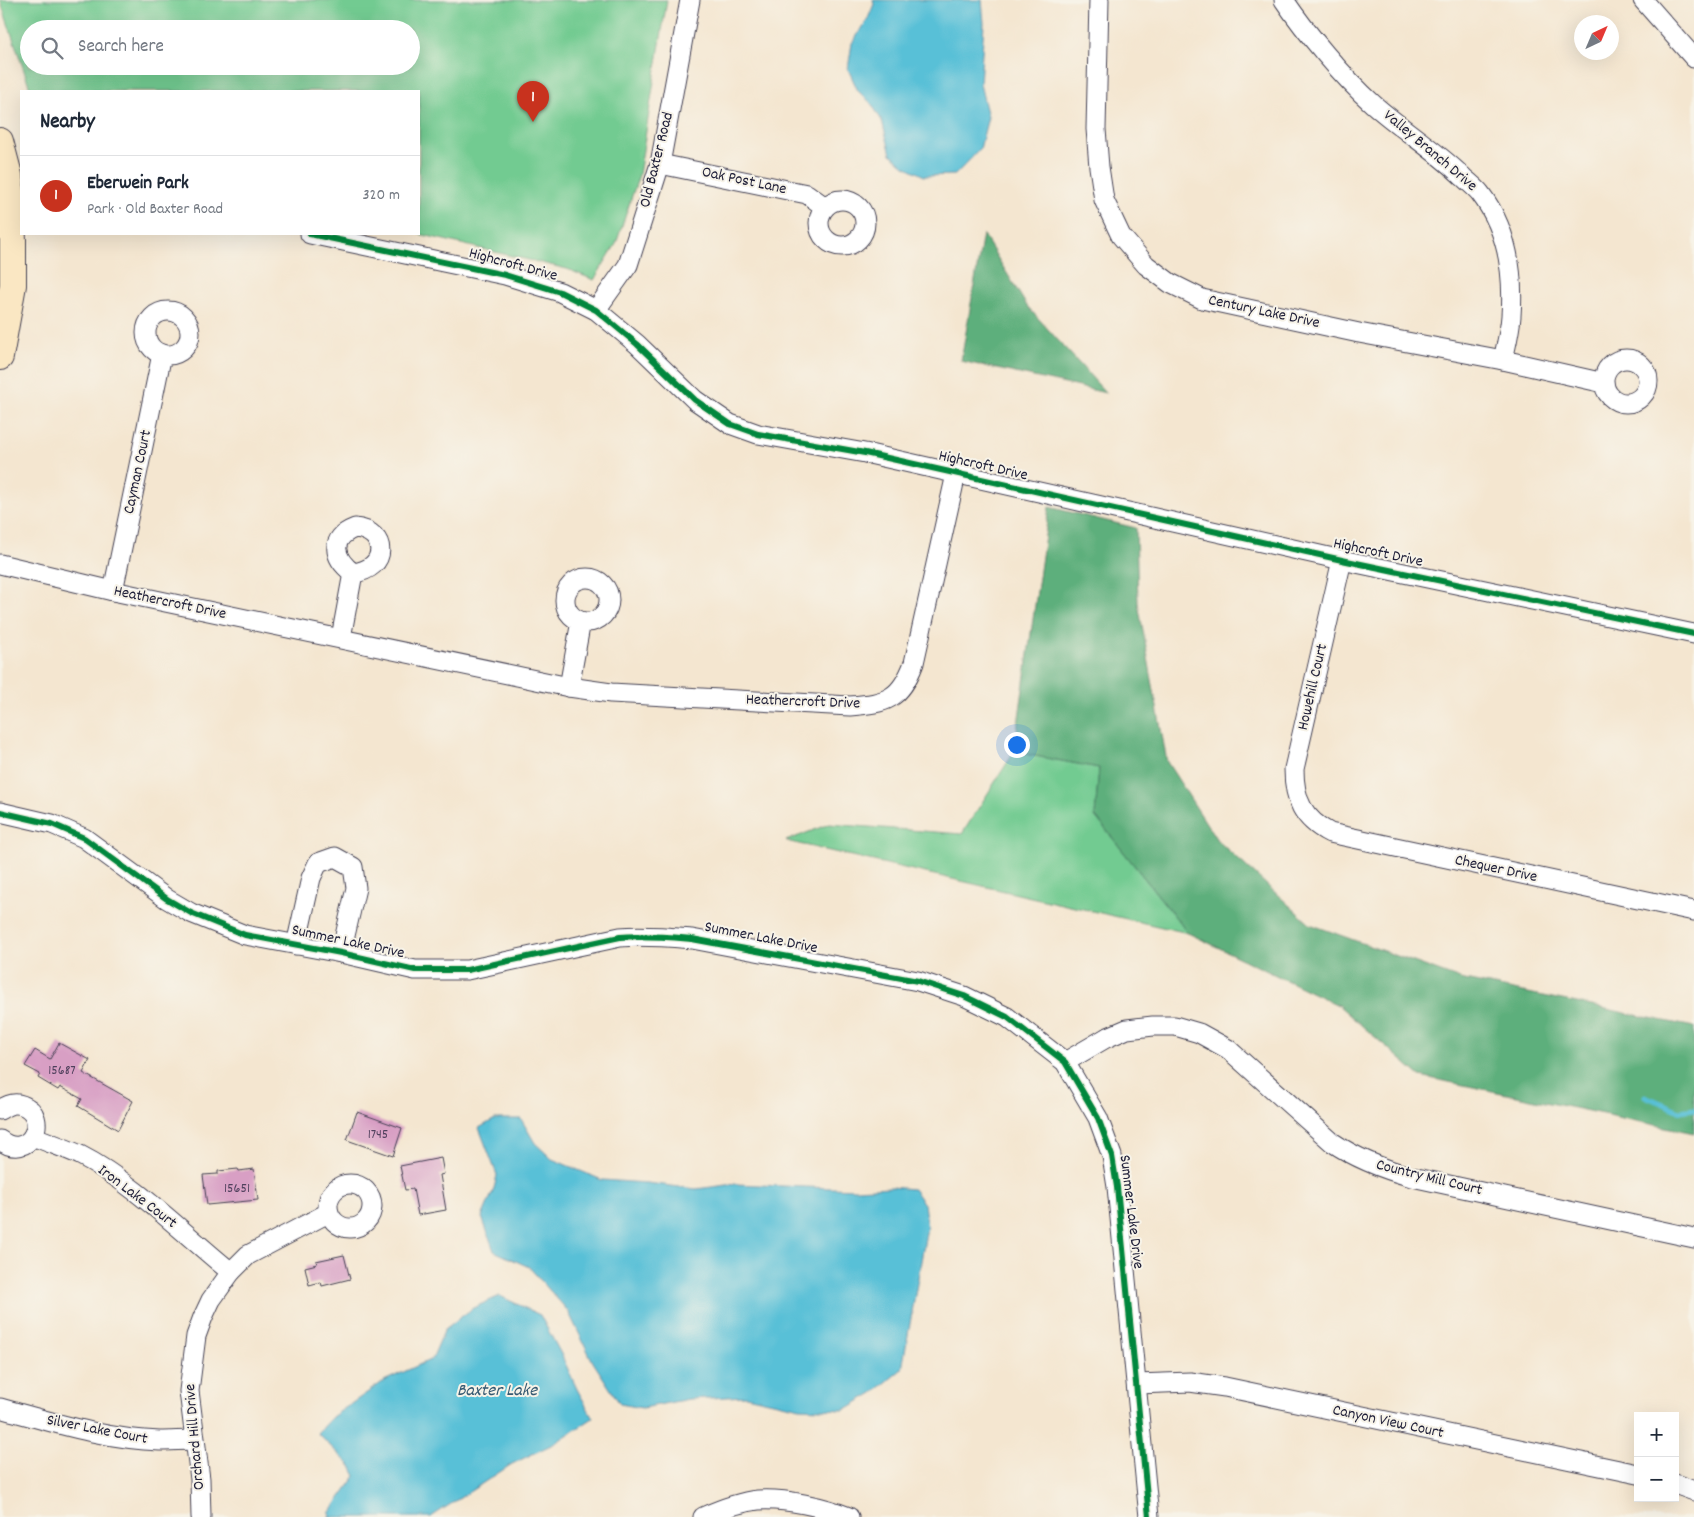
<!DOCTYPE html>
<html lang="en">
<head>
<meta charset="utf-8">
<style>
  :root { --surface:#fff; --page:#f2f2f3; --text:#1f2937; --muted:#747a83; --line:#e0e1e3; --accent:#c8321e }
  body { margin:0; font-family:Dekko,sans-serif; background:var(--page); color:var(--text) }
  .controls { position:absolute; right:15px; bottom:15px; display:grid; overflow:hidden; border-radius:0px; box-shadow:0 5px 20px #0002 }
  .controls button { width:45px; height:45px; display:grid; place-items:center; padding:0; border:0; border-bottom:1px solid var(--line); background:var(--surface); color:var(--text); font:25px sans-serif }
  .compass { position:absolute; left:1574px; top:15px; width:45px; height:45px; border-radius:50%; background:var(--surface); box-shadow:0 5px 20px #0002; rotate:44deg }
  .you { position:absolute; left:1016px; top:744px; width:18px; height:18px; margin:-12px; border:4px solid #fff; border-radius:50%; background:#1a73e8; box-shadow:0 0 0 8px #1a73e833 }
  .badge { display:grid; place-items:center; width:32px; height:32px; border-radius:50%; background:var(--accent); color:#fff; font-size:16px; font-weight:700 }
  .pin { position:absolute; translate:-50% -41px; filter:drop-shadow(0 1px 2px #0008) }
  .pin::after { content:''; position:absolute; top:26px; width:18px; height:15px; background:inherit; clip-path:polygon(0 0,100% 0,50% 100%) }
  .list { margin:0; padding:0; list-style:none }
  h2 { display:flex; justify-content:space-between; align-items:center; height:65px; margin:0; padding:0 20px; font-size:21px }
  h2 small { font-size:16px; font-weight:400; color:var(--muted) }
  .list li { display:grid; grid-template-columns:32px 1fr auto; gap:15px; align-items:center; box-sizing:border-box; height:80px; padding:0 20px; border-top:1px solid var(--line) }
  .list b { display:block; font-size:19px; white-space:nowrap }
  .list p { margin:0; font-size:16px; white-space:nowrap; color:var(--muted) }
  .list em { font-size:16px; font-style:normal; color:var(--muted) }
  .icon { flex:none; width:28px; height:28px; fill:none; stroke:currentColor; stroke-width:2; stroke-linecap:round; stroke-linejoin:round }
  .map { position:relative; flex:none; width:1694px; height:1517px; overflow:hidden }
  .search { position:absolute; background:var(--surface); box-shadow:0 5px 20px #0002; left:20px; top:20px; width:400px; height:55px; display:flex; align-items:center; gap:12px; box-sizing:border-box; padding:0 18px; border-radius:28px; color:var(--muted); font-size:19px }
  .panel { position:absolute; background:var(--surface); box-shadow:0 5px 20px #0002; left:20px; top:90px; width:400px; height:145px; border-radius:0px }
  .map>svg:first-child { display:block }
  .green { fill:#72cb91; stroke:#4a7666; fill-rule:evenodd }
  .forest { fill:#5daf7b; stroke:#40685b }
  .water { fill:#59c0d7; stroke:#3e7189 }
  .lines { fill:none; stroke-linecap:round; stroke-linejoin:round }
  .stream { stroke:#59c0d7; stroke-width:5 }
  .building { fill:#d89fc4 }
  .street-casing { stroke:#423f51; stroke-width:21 }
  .secondary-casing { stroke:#423f51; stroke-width:28 }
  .street { stroke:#fff; stroke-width:19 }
  .secondary { stroke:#fae7c3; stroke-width:26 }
  .cycleway-casing { stroke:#f7f3e8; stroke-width:9 }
  .cycleway { stroke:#00873e; stroke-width:6 }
  .labels { text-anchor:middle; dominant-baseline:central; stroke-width:4; stroke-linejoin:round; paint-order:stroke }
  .number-label { font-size:14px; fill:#50415d }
  .street-label { font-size:16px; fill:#22223b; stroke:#f7f3e8 }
  .water-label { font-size:18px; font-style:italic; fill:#355972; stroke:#f7f3e8 }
</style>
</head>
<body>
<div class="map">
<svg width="1694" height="1517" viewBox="0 0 1694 1517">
  <rect width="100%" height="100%" fill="#f7f3e8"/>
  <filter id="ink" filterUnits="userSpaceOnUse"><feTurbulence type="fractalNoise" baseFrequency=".02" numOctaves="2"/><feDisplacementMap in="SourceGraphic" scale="10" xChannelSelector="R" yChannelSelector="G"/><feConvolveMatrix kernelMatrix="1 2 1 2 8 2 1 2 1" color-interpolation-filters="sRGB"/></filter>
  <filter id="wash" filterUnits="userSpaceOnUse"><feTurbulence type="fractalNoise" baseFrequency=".0096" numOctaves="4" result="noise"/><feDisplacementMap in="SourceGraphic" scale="20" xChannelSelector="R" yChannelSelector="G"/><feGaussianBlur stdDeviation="1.12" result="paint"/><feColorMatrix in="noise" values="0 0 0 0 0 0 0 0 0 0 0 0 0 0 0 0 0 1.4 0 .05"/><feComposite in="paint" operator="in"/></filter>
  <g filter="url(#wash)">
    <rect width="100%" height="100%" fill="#f4e6d0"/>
    <g class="green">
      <path d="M0,0H667L639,175L616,244L594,280L567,269L419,234V91H31ZM29,29H411V66H29Z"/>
      <polygon points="1014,752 1099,768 1095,816 1188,933 786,841 829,824 962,834"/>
    </g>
    <g class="forest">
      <polygon points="983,234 1027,306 1106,393 961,361"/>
      <polygon points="1049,507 1136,528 1138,603 1167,762 1217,840 1310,924 1460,979 1694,1027 1694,1133 1420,1076 1338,1005 1188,933 1095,816 1099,768 1014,752"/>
    </g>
    <g class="water">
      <polygon points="873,0 982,0 984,23 980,84 988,117 980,149 955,175 924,176 905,166 891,154 882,121 871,103 858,91 848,69 852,43 867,21 874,4"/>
      <polygon points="495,1119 521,1119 535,1143 552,1159 602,1180 647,1183 696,1189 735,1184 855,1189 891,1187 913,1189 924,1204 927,1227 902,1369 873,1393 844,1410 800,1408 746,1396 689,1399 642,1408 620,1404 593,1362 568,1311 529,1267 494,1251 482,1217 494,1189 497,1175 479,1128"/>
      <polygon points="500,1296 540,1315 561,1354 577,1389 593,1418 555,1443 512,1464 431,1517 329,1517 330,1512 356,1476 351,1466 317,1433 332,1417 384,1381 432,1359 445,1329 473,1308"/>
    </g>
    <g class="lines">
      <polyline class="stream" points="1645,1096 1680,1111 1694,1109"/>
    </g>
    <g id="blocks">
      <g class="building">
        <polygon points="59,1043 90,1060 83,1073 133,1101 118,1130 78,1106 82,1099 60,1087 58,1090 38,1078 40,1074 25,1066 35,1050 50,1059"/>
        <polygon points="357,1112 402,1128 393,1156 347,1140"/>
        <polygon points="441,1158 444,1174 440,1175 446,1210 418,1215 413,1189 405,1190 400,1166"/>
        <polygon points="238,1169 239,1171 254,1169 258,1200 207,1205 203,1175 218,1174 218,1171"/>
        <polygon points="344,1255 350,1279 322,1286 321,1282 309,1285 305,1267 317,1264 316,1261"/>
      </g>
    </g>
  </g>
  <g filter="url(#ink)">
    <use href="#blocks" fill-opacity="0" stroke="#423f51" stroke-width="1"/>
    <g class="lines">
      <g class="street-casing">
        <g id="street">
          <polyline points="1099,0 1096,129 1099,167 1104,200 1121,236 1146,265 1170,283 1202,299 1359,333 1503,360 1604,383"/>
          <path d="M1284,0C1307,34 1343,77 1373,104C1401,129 1434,149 1461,175C1467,181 1475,187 1480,193C1507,228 1514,273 1511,316C1510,331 1506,346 1503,360"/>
          <polyline points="1643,0 1694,58"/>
          <polyline points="660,164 807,194 825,207"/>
          <circle cx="842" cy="223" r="23"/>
          <polyline points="310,234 505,275 560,292 596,310 637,344 695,400 730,424 758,434 865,453 1342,560 1694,634"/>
          <polyline points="596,310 628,265 660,164 690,0"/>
          <circle cx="168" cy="333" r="22"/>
          <circle cx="1626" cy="381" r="22"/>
          <path d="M355,528C388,531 389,569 353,573C333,558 329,538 355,528Z"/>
          <path d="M1342,560L1294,769C1294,800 1303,819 1330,833L1694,911"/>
          <path d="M0,564L113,591L569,687L611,693L850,706C887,703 900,700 914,663L956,474"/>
          <circle cx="587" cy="600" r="22"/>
          <polyline points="113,591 162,354"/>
          <polyline points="341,638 353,573"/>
          <polyline points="569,687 581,621"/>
          <path d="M0,812L52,824L84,838L167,899L191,913L245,935L341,953L415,970H467L620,937C644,935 667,937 692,939L918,981L964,996L1007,1017L1065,1062L1098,1118L1112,1156L1117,1187L1149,1517"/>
          <polyline points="296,945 311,878 318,863 335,857 353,867 356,888 341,953"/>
          <path d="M1065,1062L1106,1038L1127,1029L1153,1026H1175L1199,1033L1228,1049L1332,1142C1357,1159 1383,1169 1412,1177L1694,1238"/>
          <path d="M0,1110C7,1105 14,1102 22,1105C52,1116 29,1163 0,1140"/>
          <path d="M33,1136C49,1143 65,1148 80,1155C133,1182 184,1234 231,1272"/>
          <circle cx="350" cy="1206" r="22"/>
          <polyline points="1137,1384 1190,1382 1225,1387 1638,1474"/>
          <path d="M0,1408C52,1422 105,1439 160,1441C171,1441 183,1440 195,1440"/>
          <polyline points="1675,1484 1694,1491"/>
          <polyline points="201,1517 200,1479 189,1391 196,1336 203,1317 211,1300 231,1272 248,1255 328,1213"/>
          <path d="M703,1517C721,1509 739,1502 758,1500C784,1498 825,1507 849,1517"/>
        </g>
      </g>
      <g class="secondary-casing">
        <polyline id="secondary" points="0,141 9,175 13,240 13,285 0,357"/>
      </g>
      <use href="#street" class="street"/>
      <use href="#secondary" class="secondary"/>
      <g class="cycleway-casing">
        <g id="cycleway">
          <polyline points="310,234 505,275 560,292 596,310 637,344 695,400 730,424 758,434 865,453 1342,560 1694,634"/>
          <path d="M0,812L52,824L84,838L167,899L191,913L245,935L341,953L415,970H467L620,937C644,935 667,937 692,939L918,981L964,996L1007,1017L1065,1062L1098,1118L1112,1156L1117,1187L1149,1517"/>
        </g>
      </g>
      <use href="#cycleway" class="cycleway"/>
    </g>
  </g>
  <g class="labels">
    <g class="number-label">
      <text x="62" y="1071">15687</text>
      <text x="378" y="1135">1745</text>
      <text x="237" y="1189">15651</text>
    </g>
    <g class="street-label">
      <text transform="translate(1430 151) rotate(40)">Valley Branch Drive</text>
      <text transform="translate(657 160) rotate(-76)">Old Baxter Road</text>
      <text transform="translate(744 181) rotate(12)">Oak Post Lane</text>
      <text transform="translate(513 265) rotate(15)">Highcroft Drive</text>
      <text transform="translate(1264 312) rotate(12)">Century Lake Drive</text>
      <text transform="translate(983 466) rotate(13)">Highcroft Drive</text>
      <text transform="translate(138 472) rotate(-78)">Cayman Court</text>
      <text transform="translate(1378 553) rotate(12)">Highcroft Drive</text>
      <text transform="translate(170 603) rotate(12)">Heathercroft Drive</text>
      <text transform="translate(1313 687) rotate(-77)">Howehill Court</text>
      <text transform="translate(803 702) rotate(2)">Heathercroft Drive</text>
      <text transform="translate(1496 869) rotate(12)">Chequer Drive</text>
      <text transform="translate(761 938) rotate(11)">Summer Lake Drive</text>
      <text transform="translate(348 942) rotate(12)">Summer Lake Drive</text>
      <text transform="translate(1429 1178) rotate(14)">Country Mill Court</text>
      <text transform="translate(137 1197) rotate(37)">Iron Lake Court</text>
      <text transform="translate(1131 1212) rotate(83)">Summer Lake Drive</text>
      <text transform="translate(1388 1422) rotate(12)">Canyon View Court</text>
      <text transform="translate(97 1430) rotate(11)">Silver Lake Court</text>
      <text transform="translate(195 1437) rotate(-95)">Orchard Hill Drive</text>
    </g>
    <g class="water-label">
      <text x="497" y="1391">Baxter Lake</text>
    </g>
  </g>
</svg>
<div class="controls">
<button>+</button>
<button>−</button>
</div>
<svg class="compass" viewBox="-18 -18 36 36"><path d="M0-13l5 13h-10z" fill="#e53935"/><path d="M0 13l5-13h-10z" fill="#747a83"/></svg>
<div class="you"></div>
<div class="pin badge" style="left:533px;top:122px">1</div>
<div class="search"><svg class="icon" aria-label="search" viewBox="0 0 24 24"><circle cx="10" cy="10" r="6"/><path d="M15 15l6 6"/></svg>Search here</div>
<section class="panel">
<h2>Nearby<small></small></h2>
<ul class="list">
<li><span class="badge">1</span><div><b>Eberwein Park</b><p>Park · Old Baxter Road</p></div><em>320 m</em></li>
</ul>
</section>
</div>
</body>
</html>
